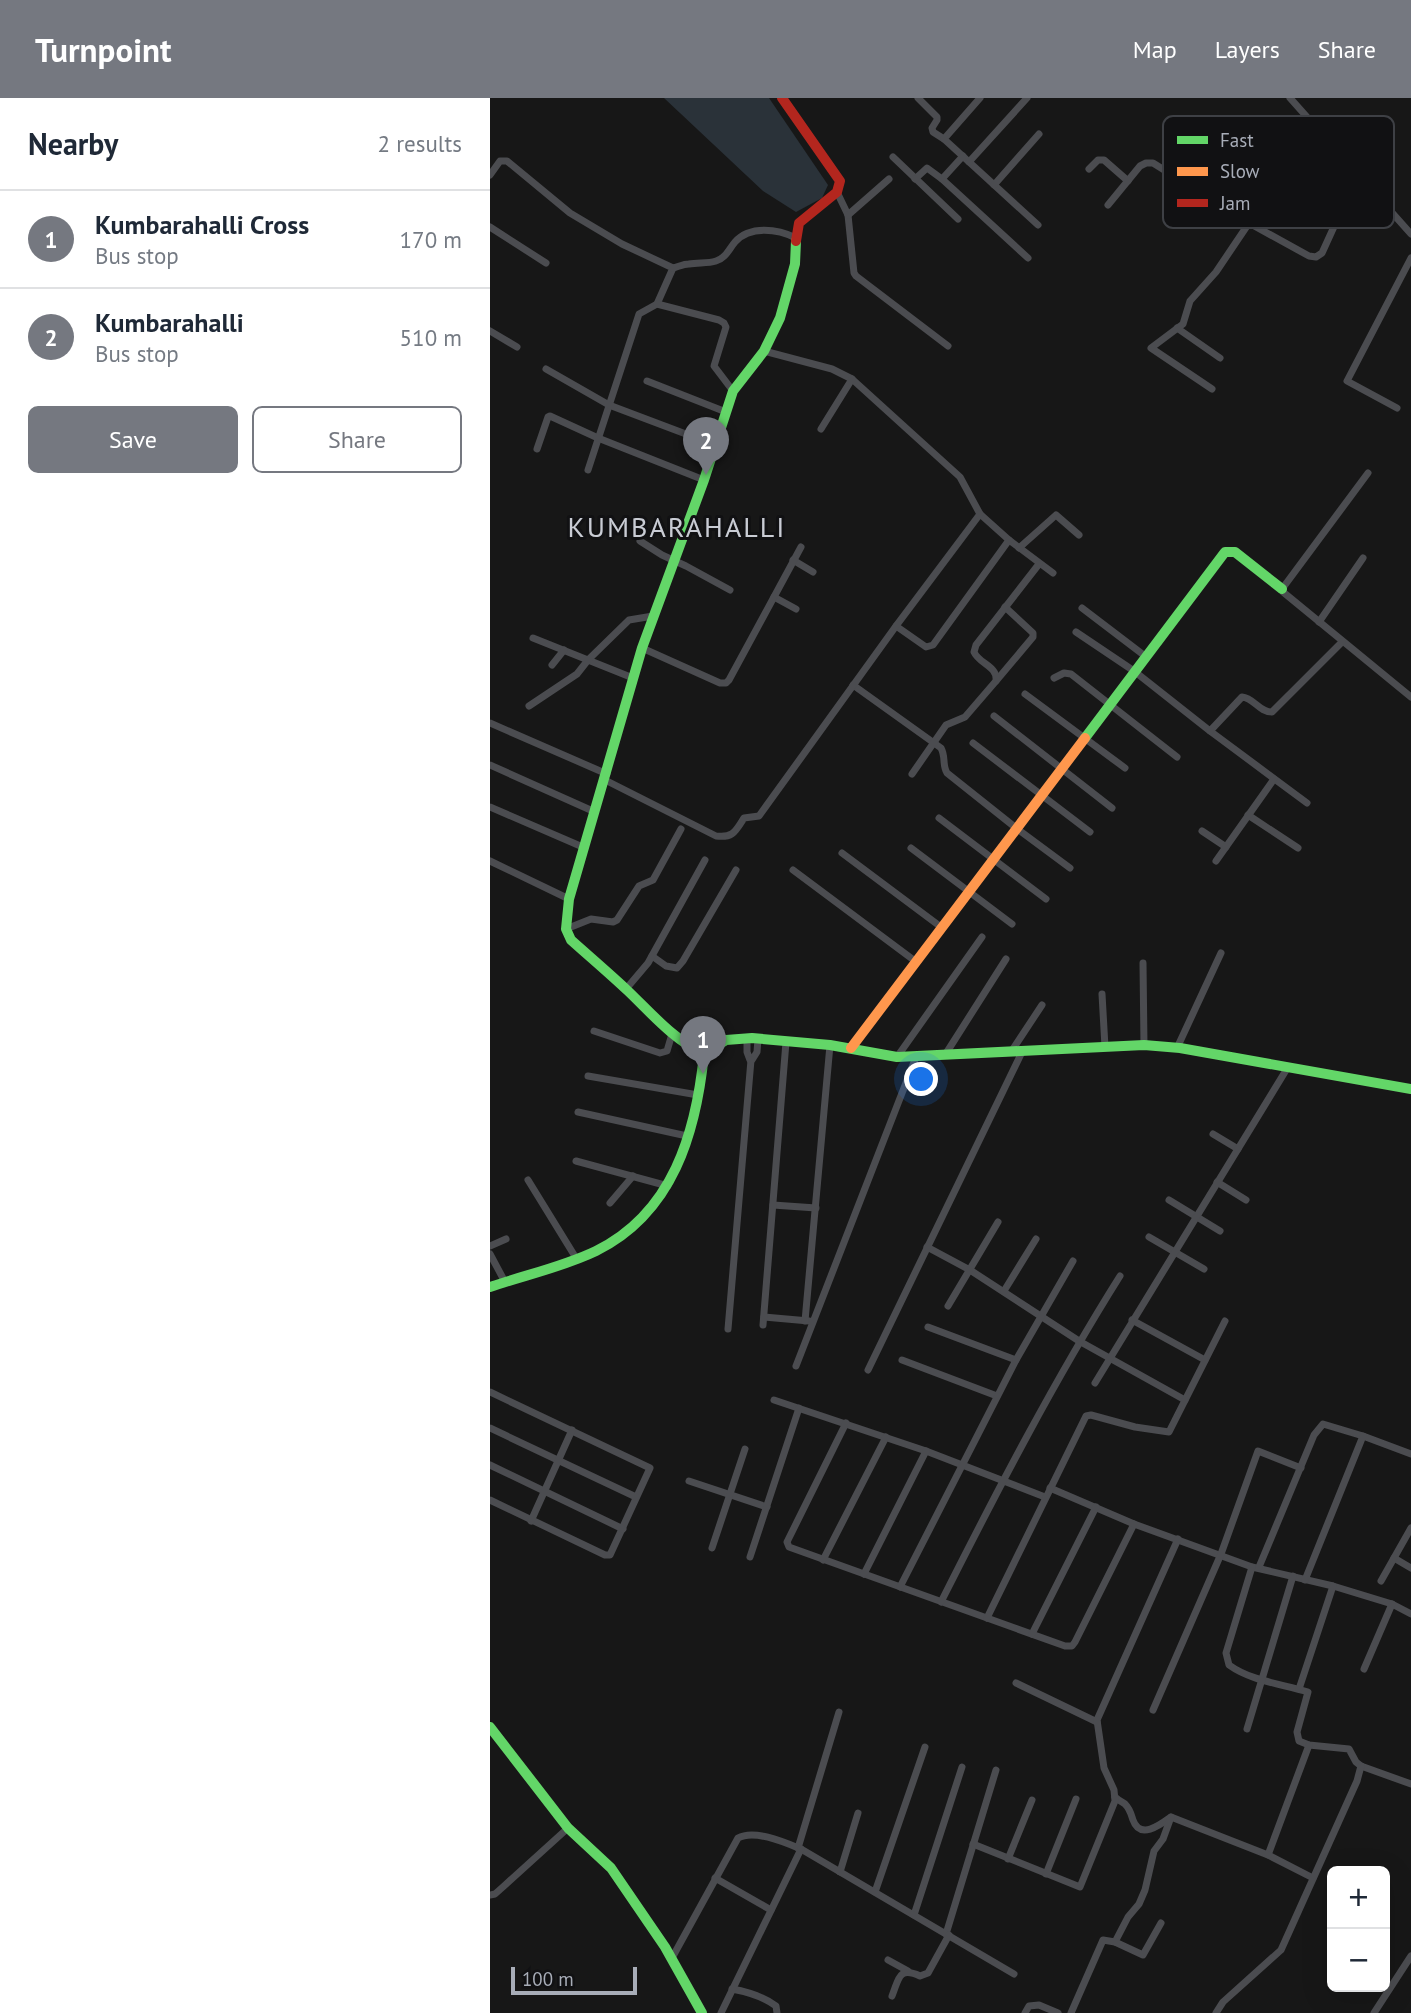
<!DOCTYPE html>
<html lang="en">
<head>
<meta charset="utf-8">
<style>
  :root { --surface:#fff; --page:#f2f2f3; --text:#1f2937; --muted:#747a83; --line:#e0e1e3; --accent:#757880 }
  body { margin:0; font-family:"PT Sans",sans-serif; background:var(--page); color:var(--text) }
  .controls { position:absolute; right:21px; bottom:21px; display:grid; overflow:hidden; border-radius:10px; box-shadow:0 7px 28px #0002 }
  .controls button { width:63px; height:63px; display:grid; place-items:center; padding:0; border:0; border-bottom:2px solid var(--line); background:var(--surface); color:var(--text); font:35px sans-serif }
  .scale { position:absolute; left:21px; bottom:18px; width:126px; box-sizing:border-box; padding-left:7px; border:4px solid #a8adb8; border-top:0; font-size:19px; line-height:24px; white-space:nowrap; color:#a8adb8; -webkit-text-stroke:5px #111113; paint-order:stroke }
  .you { position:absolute; left:432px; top:982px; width:24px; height:24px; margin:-18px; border:5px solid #fff; border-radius:50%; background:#1a73e8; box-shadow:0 0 0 10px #1a73e833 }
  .badge { display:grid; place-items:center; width:46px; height:46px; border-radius:50%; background:var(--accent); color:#fff; font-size:23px; font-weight:700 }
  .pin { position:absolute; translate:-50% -58px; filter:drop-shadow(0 2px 4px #0008) }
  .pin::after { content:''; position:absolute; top:37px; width:24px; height:21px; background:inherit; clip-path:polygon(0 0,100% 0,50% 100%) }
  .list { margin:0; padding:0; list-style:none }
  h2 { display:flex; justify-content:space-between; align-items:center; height:91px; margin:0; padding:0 28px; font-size:30px }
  h2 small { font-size:23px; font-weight:400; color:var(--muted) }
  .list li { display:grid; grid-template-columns:46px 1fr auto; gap:21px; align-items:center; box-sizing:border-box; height:98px; padding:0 28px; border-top:2px solid var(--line) }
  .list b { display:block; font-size:26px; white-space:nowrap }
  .list p { margin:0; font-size:23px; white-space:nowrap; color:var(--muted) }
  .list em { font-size:23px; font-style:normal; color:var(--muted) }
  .actions { display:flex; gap:14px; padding:21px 28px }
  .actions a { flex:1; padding:16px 0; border:2px solid var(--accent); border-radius:10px; text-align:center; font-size:24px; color:var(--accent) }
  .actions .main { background:var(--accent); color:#fff }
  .map { position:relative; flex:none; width:921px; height:1915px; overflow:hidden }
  header { display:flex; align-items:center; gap:42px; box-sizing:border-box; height:98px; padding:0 35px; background:var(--accent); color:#fff }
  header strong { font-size:33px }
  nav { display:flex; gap:38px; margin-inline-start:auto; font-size:24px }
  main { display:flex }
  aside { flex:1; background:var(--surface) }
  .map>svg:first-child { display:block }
  .water { fill:#2a3239 }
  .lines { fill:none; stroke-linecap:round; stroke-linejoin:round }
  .street { stroke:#4b4c50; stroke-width:7 }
  .fast { stroke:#63d668; stroke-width:10 }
  .slow { stroke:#ff974d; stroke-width:10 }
  .jam { stroke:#b3261e; stroke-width:10 }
  .labels { text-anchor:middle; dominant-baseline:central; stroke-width:6; stroke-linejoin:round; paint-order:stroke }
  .quarter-label { font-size:28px; letter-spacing:2px; fill:#c9ccd4; stroke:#111113 }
  .key { fill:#111113; stroke:#3e4045; stroke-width:2 }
  .key-label { font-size:19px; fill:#a8adb8 }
</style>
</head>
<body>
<header>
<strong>Turnpoint</strong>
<nav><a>Map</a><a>Layers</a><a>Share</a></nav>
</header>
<main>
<aside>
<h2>Nearby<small>2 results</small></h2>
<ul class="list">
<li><span class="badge">1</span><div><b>Kumbarahalli Cross</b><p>Bus stop</p></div><em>170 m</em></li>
<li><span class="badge">2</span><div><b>Kumbarahalli</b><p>Bus stop</p></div><em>510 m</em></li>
</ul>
<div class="actions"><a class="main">Save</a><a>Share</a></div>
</aside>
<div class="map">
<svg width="921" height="1915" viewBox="0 0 921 1915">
  <rect width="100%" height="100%" fill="#171717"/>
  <polygon class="water" points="174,0 279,0 338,87 332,100 306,114 273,93"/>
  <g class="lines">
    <g class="street">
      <polyline points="428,0 447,19 447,22 442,30 443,34 454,41"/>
      <polyline points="490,0 454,41 548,127"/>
      <polyline points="800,0 921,136"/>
      <polyline points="403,59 468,121"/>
      <polyline points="726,59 847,122"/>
      <polyline points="479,64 537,0"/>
      <polyline points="599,71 608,62 614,62 638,83"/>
      <polyline points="0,77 10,63 17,63 80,115 132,146 183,170 167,206 149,216 98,372"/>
      <polyline points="425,81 437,70 452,81 538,160"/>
      <polyline points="452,81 473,58"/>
      <polyline points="504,87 549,36"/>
      <polyline points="347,94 358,117 364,175 366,178 458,248"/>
      <polyline points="618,107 650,68 656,65 663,65 759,125"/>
      <polyline points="358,117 399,81"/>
      <polyline points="0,129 56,165"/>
      <path d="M183,170C188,169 193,166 199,166C208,164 217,166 226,163C236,160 239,151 245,144C260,127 288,131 306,140"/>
      <polyline points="167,206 229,222 234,225 236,229 224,268 243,293"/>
      <polyline points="687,230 730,260"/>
      <polyline points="0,233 27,249"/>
      <polyline points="274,253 342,271 362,281 470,379 490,416 519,442 563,475"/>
      <polyline points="56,271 119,307 225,347"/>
      <polyline points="157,283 236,314"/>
      <polyline points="722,291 661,250 693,226 700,203 726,174 759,125 819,158 826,159 832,155 868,76"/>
      <polyline points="907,310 857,283 921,160"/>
      <polyline points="331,331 362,281"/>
      <polyline points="47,351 58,319 60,318 108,340 214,382"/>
      <polyline points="878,375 792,491 793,494 921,599"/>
      <polyline points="150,443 172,457 196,468 240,492"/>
      <polyline points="529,450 566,417 589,437"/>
      <polyline points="303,462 323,474"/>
      <polyline points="284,499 306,511"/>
      <polyline points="592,510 655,558"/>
      <polyline points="829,524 873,460"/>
      <polyline points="406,528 436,549 443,547 519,442"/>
      <polyline points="586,534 644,573 720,633 817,705"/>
      <polyline points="43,540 143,580"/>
      <polyline points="152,550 230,585 236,585 239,582 311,449"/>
      <polyline points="62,567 74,552"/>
      <polyline points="564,580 574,575 581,576 687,659"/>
      <polyline points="506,583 543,539 543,535 515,509"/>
      <path d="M363,587L451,650C456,659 452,667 457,675L526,730L580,770"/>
      <polyline points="535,596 635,670"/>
      <polyline points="39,608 87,576 98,562 139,522 163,518"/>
      <polyline points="504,618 622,710"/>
      <polyline points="0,625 117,676"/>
      <path d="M720,633L752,599C764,600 769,614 782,614L852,544"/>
      <polyline points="483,645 600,734"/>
      <polyline points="0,667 105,714"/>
      <path d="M422,676L456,627L475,619L506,583C508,568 489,566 484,554L486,547L549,466"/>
      <path d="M115,682L226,738C243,740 245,734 254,720L269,718L406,528L490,416"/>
      <polyline points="0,709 95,750"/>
      <polyline points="758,717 808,750"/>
      <polyline points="449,720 556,801"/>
      <polyline points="712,733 736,749"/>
      <polyline points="421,750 522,826"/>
      <polyline points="352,755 451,829"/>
      <polyline points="0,763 79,801"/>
      <polyline points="726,763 784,681"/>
      <polyline points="303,772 425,863"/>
      <polyline points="76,831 101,821 123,824 127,822 149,788 163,782 191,731"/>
      <polyline points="162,858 176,868 187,870 193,863 246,772"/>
      <polyline points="653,865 654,947"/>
      <polyline points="136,891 158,865 215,762"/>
      <polyline points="612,896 615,949"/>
      <polyline points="104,933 170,955 177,953 182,936"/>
      <polyline points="257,940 257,954 260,962 262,962 267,954 268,941"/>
      <polyline points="687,950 731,855"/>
      <polyline points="521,954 552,907"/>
      <polyline points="455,957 516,861"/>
      <polyline points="407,959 492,839"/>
      <polyline points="98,978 208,997"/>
      <polyline points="88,1014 197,1038"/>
      <polyline points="723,1036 748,1051"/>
      <polyline points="86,1063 178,1088"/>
      <polyline points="38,1082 86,1160"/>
      <polyline points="727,1084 756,1102"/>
      <polyline points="679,1102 730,1133"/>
      <polyline points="120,1105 143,1078"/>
      <polyline points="283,1107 326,1110"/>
      <polyline points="659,1139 714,1171"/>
      <polyline points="0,1148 16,1141"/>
      <polyline points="437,1149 480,1172 589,1243 695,1302"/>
      <polyline points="0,1156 15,1184"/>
      <polyline points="514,1193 546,1141"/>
      <polyline points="458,1208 508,1124"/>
      <polyline points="274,1219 319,1223"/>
      <polyline points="642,1222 715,1262"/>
      <polyline points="315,1223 340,947"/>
      <polyline points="273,1227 296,944"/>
      <polyline points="438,1229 526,1262"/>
      <polyline points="238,1231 261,962"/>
      <polyline points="412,1262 507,1298"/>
      <polyline points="306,1268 426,959"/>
      <polyline points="378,1272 532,954"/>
      <polyline points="605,1285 798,969"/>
      <polyline points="0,1294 160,1370 120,1457 115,1457 0,1402"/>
      <polyline points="284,1302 436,1353 555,1399"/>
      <polyline points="356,1325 297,1444 299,1449 575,1548 582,1548 585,1544 644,1426"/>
      <polyline points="0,1330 146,1399"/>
      <polyline points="0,1367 133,1431"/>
      <polyline points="199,1383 277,1409"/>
      <polyline points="560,1390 644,1426 762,1469 843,1488 902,1506 921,1516"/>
      <polyline points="41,1423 82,1332"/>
      <polyline points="222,1450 255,1351"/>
      <polyline points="260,1459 309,1310"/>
      <polyline points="904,1460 921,1470"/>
      <polyline points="333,1462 396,1339"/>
      <path d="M762,1469L736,1555L739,1567C761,1583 792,1586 818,1594L807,1634L809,1643L819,1647L859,1651L866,1664L871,1668L921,1686"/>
      <polyline points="769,1469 824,1337 833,1326 873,1338"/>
      <polyline points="374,1476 436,1353"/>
      <polyline points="815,1482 873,1338 921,1356"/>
      <polyline points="891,1483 921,1430"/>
      <polyline points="410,1489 526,1262 583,1163"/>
      <path d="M451,1504C507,1393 564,1283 630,1178"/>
      <polyline points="497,1520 596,1318 601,1317 645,1329 679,1334 735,1223"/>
      <polyline points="542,1536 606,1409"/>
      <polyline points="874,1571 902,1506"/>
      <polyline points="526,1585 607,1624"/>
      <polyline points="809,1591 843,1488"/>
      <polyline points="663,1612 731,1456 768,1353 811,1370"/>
      <polyline points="757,1631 803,1478"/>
      <polyline points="819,1647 778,1757 823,1780"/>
      <path d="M625,1699C628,1702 632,1704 635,1706C640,1711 641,1716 643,1722C650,1742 670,1727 681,1719L778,1757"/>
      <polyline points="483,1746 590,1789 625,1703 624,1692 614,1670 607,1622 688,1441"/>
      <polyline points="308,1750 349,1614"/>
      <polyline points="518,1761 542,1702"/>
      <polyline points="350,1774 368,1715"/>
      <polyline points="556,1776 586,1701"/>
      <polyline points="225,1780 281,1812"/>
      <polyline points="385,1794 435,1649"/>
      <polyline points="0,1797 5,1796 14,1788 78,1730"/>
      <polyline points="424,1817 472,1669"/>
      <polyline points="456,1836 506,1672"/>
      <polyline points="625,1844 638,1819 649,1806 655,1792 664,1753 673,1741 681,1719"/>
      <path d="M182,1860L248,1740C264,1731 294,1744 311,1751L524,1876"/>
      <polyline points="398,1862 418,1873"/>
      <path d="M242,1891C258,1894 273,1898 286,1908L287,1915"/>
      <path d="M402,1898C409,1881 408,1868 430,1878L438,1875L459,1837"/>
      <polyline points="231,1915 311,1751"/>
      <polyline points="535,1915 539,1908 549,1907 568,1915"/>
      <polyline points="581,1915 613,1842 625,1844 653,1857 671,1825"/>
      <polyline points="726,1915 733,1904 791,1852 867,1683 871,1668"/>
      <polyline points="884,1915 921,1858"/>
    </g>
    <g class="fast">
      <polyline points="595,640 735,454 745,454 792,491"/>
      <path d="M214,956C184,942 162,916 138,893C120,876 100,859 81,842L76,831L79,801L152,550L214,382L243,293L274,253L290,220L305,166L306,143"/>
      <path d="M0,1189C35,1177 73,1169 106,1153C183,1115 206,1035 214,956L236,942L262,940L340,947L407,959L654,947L690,950L921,991"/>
      <polyline points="0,1629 78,1730 121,1770 175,1849 212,1915"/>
    </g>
    <polyline class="slow" points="361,950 595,640"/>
    <polyline class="jam" points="292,0 350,83 347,94 309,125 306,143"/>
  </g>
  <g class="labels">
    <g class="quarter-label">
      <text x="187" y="428">KUMBARAHALLI</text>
    </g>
  </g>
  <rect x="673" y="18" width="231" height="112" rx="10" class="key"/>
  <rect x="687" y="38" width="31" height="8" fill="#63d668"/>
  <rect x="687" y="69" width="31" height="9" fill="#ff974d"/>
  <rect x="687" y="101" width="31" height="8" fill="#b3261e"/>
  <g class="key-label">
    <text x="730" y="49">Fast</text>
    <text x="730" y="80">Slow</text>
    <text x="730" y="112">Jam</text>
  </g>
</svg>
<div class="controls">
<button>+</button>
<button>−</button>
</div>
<div class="scale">100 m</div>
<div class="you"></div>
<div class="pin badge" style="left:213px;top:976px">1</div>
<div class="pin badge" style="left:216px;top:377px">2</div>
</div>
</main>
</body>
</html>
